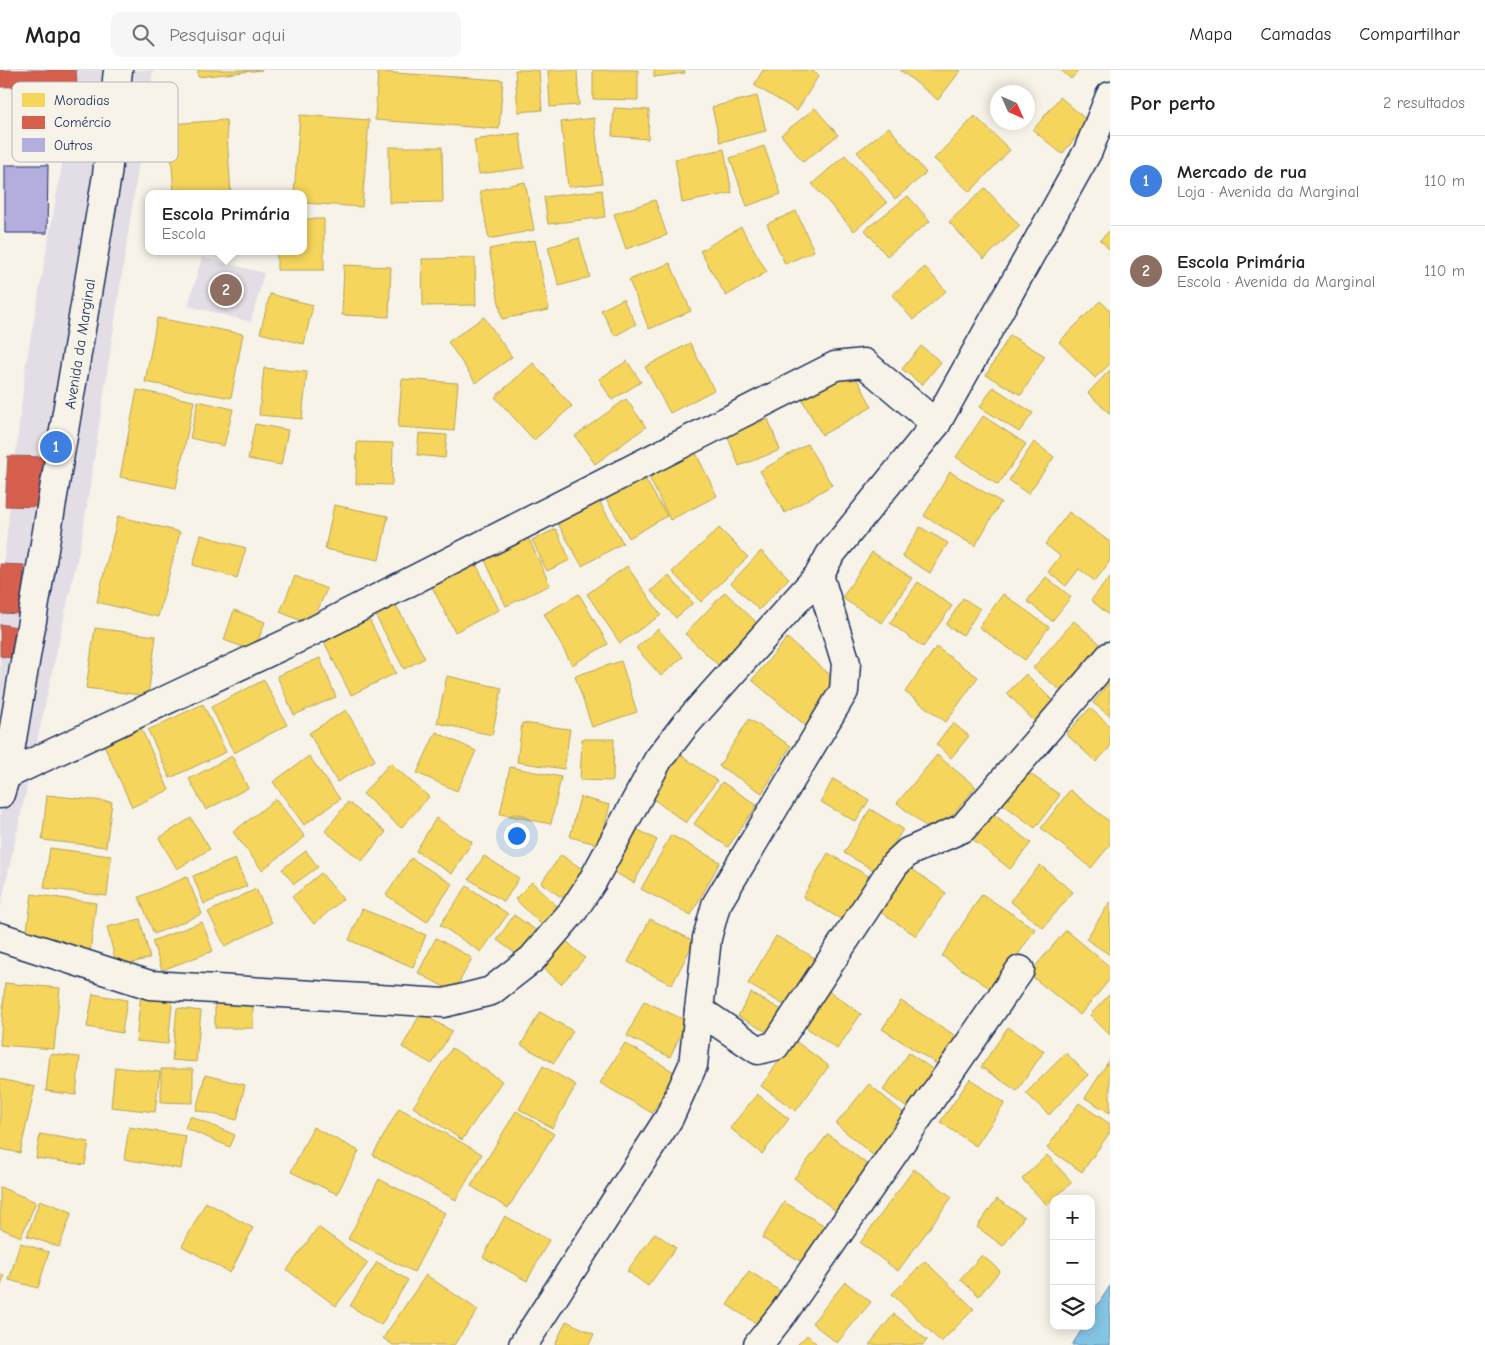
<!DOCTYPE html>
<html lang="pt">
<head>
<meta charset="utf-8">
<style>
  :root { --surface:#fff; --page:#f6f6f6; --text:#222; --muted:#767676; --line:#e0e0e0; --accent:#0b8043 }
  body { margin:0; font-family:"Comic Neue",sans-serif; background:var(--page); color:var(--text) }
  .controls { position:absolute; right:15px; bottom:15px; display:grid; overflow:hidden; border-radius:10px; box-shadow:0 2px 12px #0003 }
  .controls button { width:45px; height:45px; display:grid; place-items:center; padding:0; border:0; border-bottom:1px solid var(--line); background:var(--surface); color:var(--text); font:25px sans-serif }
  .compass { position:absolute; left:990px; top:15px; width:45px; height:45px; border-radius:50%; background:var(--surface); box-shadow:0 2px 12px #0003; rotate:135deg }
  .you { position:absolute; left:516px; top:765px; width:18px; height:18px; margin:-12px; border:4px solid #fff; border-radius:50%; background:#1a73e8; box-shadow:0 0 0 8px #1a73e833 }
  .badge { display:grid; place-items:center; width:32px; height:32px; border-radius:50%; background:var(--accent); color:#fff; font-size:16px; font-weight:700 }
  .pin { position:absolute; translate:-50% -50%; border:2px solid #fff; box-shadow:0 1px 5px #0006 }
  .popup { position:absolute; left:145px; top:120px; width:162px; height:65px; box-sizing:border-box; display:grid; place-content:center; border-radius:10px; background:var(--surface); filter:drop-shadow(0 1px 4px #0005); font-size:16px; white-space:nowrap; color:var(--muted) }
  .popup b { font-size:19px; color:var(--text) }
  .popup::after { content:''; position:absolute; left:50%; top:100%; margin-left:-10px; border:10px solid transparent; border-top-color:var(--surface) }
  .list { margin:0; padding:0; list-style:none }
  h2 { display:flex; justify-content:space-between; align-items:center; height:65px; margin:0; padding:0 20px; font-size:21px }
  h2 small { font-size:16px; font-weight:400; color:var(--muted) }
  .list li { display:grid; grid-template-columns:32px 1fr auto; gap:15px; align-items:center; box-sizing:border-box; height:90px; padding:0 20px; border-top:1px solid var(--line) }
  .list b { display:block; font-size:19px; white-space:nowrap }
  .list p { margin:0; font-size:16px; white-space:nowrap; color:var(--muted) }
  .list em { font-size:16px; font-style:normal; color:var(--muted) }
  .icon { flex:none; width:28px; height:28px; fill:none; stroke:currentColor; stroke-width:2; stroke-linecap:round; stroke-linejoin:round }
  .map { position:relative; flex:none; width:1110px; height:1275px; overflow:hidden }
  header { display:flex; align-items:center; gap:30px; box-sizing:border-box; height:70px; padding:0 25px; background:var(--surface); border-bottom:1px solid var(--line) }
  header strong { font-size:24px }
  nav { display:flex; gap:28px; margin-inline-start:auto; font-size:18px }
  .search { width:350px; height:45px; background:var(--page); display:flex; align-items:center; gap:12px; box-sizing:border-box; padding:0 18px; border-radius:10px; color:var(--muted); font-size:19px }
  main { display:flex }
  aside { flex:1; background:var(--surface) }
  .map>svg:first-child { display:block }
  .built { fill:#e3dee5 }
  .water { fill:#84c4e5; stroke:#5a88af }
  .homes { fill:#f6d55c; stroke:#b4a35d }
  .shops { fill:#d6604d; stroke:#9e5152 }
  .building { fill:#b4aedf; stroke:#1b2f5e }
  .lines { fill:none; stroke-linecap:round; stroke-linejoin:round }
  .street-casing { stroke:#1b2f5e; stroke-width:31 }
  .secondary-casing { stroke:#1b2f5e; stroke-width:31 }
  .street { stroke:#f7f3e8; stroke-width:28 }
  .secondary { stroke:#f7f3e8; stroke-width:28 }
  .labels { text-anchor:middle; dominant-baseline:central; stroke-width:5; stroke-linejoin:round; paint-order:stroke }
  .street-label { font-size:15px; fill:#1b2f5e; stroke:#f7f3e8 }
  .key { fill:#f7f3e8; stroke:#b5b8bf; stroke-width:1 }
  .key-label { font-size:14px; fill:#1b2f5e }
</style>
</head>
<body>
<header>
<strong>Mapa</strong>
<div class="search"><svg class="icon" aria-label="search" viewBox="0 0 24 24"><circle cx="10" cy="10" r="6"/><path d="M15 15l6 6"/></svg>Pesquisar aqui</div>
<nav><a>Mapa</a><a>Camadas</a><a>Compartilhar</a></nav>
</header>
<main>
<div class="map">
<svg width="1110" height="1275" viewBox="0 0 1110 1275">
  <rect width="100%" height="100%" fill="#f7f3e8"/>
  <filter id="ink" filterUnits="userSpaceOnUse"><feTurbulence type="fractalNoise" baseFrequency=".02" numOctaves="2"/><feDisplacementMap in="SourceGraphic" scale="10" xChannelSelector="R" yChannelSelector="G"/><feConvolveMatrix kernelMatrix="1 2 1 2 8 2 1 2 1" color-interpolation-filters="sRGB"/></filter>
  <g filter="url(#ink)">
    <g class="built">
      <polygon points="72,0 153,0 83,462 0,840 0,524 26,293 71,46"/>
      <polygon points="202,187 264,203 251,252 188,236"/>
    </g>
    <polygon class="water" points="1110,1216 1110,1275 1072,1275 1084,1256 1091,1256 1091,1245"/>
    <g class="homes">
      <polygon points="198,0 262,0 198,7"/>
      <polygon points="515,0 539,0 542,40 518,42"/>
      <polygon points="548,0 577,0 579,35 550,37"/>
      <polygon points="593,0 638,0 638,30 593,29"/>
      <polygon points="654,0 684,0 685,3 654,7"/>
      <polygon points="763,0 811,0 819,5 797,41 754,15"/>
      <polygon points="900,0 961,0 938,30"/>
      <polygon points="1061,0 1080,0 1071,9"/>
      <polygon points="378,2 503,10 499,59 375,50"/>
      <polygon points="757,26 766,61 720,72 712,37"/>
      <polygon points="1060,27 1089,52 1062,84 1033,60"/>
      <polygon points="614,38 649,40 648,69 612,66"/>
      <polygon points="815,38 838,65 803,92 781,65"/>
      <polygon points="300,45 369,50 362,137 304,133 304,124 294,124"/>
      <polygon points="975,46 1010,80 970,122 934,89"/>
      <polygon points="594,48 602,113 568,117 561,52"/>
      <polygon points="226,50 231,124 174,124 169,54"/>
      <polygon points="889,57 926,103 895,129 857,82"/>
      <polygon points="520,63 524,98 479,104 474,70"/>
      <polygon points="764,76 781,124 747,136 730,88"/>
      <polygon points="389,77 442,77 443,132 389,133"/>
      <polygon points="724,79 732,123 682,133 675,89"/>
      <polygon points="845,85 887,133 854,161 812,114"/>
      <polygon points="525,112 534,160 489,169 480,121"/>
      <polygon points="985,118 1020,156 984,189 949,152"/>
      <polygon points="602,120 605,147 548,154 544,127"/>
      <polygon points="908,126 930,151 887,186 865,160"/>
      <polygon points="655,130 667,165 626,179 614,144"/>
      <polygon points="796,141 814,181 785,194 767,154"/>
      <polygon points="304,149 324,149 324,200 277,200 277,181 304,181"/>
      <polygon points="741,157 767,202 726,226 700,181"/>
      <polygon points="1110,160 1110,180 1100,170"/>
      <polygon points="579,168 590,207 559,216 548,177"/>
      <polygon points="535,170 549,240 502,249 489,179"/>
      <polygon points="475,188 476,235 423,236 422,189"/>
      <polygon points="670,193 691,241 649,259 629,210"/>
      <polygon points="344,195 391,197 389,247 342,245"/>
      <polygon points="925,197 946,221 913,250 892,225"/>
      <polygon points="270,224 313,235 304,274 260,263"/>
      <polygon points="623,229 636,254 615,266 601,240"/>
      <polygon points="1100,231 1110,240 1110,294 1095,308 1059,272"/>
      <polygon points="484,247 512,287 476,313 448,272"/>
      <polygon points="157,248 243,264 231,328 145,312"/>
      <polygon points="1010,265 1045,286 1021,325 986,305"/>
      <polygon points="690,273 714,320 670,343 645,297"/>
      <polygon points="921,276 941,292 922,315 902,299"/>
      <polygon points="627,291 641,312 612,330 599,309"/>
      <polygon points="533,293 572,336 534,370 495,327"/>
      <polygon points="264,298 307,302 302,349 259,345"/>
      <polygon points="851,298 872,337 822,365 800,326"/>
      <polygon points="1110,300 1110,344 1088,323"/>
      <polygon points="402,309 458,313 454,361 398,357"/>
      <polygon points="993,317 1033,343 1019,362 980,337"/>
      <polygon points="137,320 194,331 176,418 120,407"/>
      <polygon points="626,329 646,357 595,394 575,366"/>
      <polygon points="198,331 233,339 224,376 190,368"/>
      <polygon points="983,346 1026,374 998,415 956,387"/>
      <polygon points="768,349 780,380 739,396 727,365"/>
      <polygon points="255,354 288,360 281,395 248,389"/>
      <polygon points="419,363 447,365 445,388 417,385"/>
      <polygon points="357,372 393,373 392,415 356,414"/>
      <polygon points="1034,372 1054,387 1028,424 1009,410"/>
      <polygon points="807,374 832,415 785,443 760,401"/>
      <polygon points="692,375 717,426 670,450 645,399"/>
      <polygon points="640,400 667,446 629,468 602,422"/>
      <polygon points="950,402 1001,432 975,476 924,446"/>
      <polygon points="598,429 623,473 582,496 557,452"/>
      <polygon points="334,435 388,446 379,490 325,479"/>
      <polygon points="1069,442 1110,472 1110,491 1095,511 1079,499 1066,516 1048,502 1060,486 1045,474"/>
      <polygon points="118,446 180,462 158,547 97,532"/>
      <polygon points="920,457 948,473 930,503 902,486"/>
      <polygon points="719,458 748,487 701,532 672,502"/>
      <polygon points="556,459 570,490 547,501 532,470"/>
      <polygon points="201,465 246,478 237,508 193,495"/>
      <polygon points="528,467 550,515 506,536 484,488"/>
      <polygon points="761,481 789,508 759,540 731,513"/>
      <polygon points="872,482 912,508 882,553 842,528"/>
      <polygon points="473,488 499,540 455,562 429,511"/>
      <polygon points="627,496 661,545 620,573 587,524"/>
      <polygon points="668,505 693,533 676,548 651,521"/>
      <polygon points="295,506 327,519 311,555 280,542"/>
      <polygon points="1046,507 1071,527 1052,551 1027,531"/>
      <polygon points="1110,507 1110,546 1091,530"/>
      <polygon points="918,512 952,536 923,577 890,553"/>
      <polygon points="725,522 757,553 718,595 685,564"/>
      <polygon points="579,524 608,574 572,595 544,544"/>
      <polygon points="1003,524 1049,557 1025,590 979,557"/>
      <polygon points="392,528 425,588 404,599 372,539"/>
      <polygon points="963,528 980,539 963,565 946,555"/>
      <polygon points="234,540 265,552 254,581 224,570"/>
      <polygon points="368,547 396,603 351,625 323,570"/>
      <polygon points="1074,551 1106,579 1066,625 1033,598"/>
      <polygon points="95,558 156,566 148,626 86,618"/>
      <polygon points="658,559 683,587 661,606 636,578"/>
      <polygon points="787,568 841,614 806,656 752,610"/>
      <polygon points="936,577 978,607 946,652 905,622"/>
      <polygon points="320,588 336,627 294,645 277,606"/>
      <polygon points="621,591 637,642 592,657 575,606"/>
      <polygon points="1026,604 1055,633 1035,652 1007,623"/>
      <polygon points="447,606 502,618 492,665 437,653"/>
      <polygon points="264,610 287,655 234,683 211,637"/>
      <polygon points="1110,611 1110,646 1093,633"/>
      <polygon points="203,634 226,682 170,708 148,660"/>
      <polygon points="1090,638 1110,656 1110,677 1096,692 1066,664"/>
      <polygon points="346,640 375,690 337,712 309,663"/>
      <polygon points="749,649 791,676 762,723 719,696"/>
      <polygon points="522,653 570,659 564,699 517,692"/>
      <polygon points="953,653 969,666 951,688 936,674"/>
      <polygon points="140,656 169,720 132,737 103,673"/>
      <polygon points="436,662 476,681 457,721 417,703"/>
      <polygon points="582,669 614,669 613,711 580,710"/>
      <polygon points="680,684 717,711 686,753 649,726"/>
      <polygon points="937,685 976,717 936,765 897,733"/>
      <polygon points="232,686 248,718 206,740 189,709"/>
      <polygon points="309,686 340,729 304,755 273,712"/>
      <polygon points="390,693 429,727 401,758 363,724"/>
      <polygon points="510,697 561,707 551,754 500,744"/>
      <polygon points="1025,700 1060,725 1035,758 1000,732"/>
      <polygon points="833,709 869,730 856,752 821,732"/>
      <polygon points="722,712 757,735 728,777 694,754"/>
      <polygon points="1070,720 1110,752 1110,775 1091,798 1041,758"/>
      <polygon points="47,725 112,732 106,777 42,770"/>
      <polygon points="580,727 610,735 600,775 570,767"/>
      <polygon points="276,729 305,767 262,800 233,762"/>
      <polygon points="348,732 386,762 362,791 325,761"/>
      <polygon points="870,739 903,759 877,802 844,783"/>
      <polygon points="992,743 1031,773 1010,799 972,769"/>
      <polygon points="191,748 210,779 177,799 159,768"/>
      <polygon points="436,748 472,772 452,804 416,781"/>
      <polygon points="633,757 657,770 634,813 610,800"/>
      <polygon points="671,765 720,792 691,845 641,819"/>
      <polygon points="50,778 111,786 107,826 44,818"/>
      <polygon points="306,781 318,797 294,814 282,799"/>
      <polygon points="828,783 870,807 844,851 803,827"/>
      <polygon points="561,785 587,802 567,831 541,813"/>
      <polygon points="484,786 519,808 504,832 469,809"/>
      <polygon points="411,788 452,814 427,852 386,825"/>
      <polygon points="235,789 247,816 204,834 193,806"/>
      <polygon points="1040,795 1073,822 1043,858 1010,831"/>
      <polygon points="909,797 946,823 916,866 879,841"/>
      <polygon points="321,803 343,829 314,854 292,827"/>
      <polygon points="187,807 202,844 154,864 139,827"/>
      <polygon points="532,812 558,837 541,854 515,829"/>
      <polygon points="467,816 508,844 481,882 440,855"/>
      <polygon points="256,819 272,853 225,876 208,842"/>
      <polygon points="32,824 96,833 90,882 25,874"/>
      <polygon points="982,824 1035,859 994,921 942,886"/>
      <polygon points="1110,832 1110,885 1086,869"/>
      <polygon points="362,839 426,865 413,897 349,870"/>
      <polygon points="514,845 537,861 519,886 497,870"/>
      <polygon points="140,849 150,888 117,897 107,857"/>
      <polygon points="650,849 694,871 672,915 628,892"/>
      <polygon points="202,852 213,881 162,900 152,871"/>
      <polygon points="1066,860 1110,897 1110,909 1080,945 1029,904"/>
      <polygon points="776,866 822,892 793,940 748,914"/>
      <polygon points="436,868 472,888 454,922 418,903"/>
      <polygon points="564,869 585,888 561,914 540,895"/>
      <polygon points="5,913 60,918 54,979 0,975"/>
      <polygon points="829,921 861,944 837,979 804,956"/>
      <polygon points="141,923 173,926 168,974 136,971"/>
      <polygon points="751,923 789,944 776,967 738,946"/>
      <polygon points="93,924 127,930 122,963 87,957"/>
      <polygon points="1110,924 1110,965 1090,945"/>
      <rect x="215" y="930" width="38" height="28"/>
      <polygon points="644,931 687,951 670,987 627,966"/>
      <polygon points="901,931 959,968 940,996 882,959"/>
      <polygon points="177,938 201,941 196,992 172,990"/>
      <polygon points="540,942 573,961 554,993 521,975"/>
      <polygon points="421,943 452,961 432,994 402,977"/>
      <polygon points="1008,957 1044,981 1017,1021 981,997"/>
      <polygon points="794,970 829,996 796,1041 761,1016"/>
      <polygon points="625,973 676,1003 652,1043 600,1013"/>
      <polygon points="452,978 502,1011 462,1070 413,1037"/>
      <polygon points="909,983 941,1005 914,1043 883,1020"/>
      <polygon points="1066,983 1088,1005 1049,1045 1026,1023"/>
      <polygon points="50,984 80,987 76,1025 46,1021"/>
      <polygon points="1110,989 1110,1043 1085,1028"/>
      <polygon points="543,996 576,1015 552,1058 519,1039"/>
      <polygon points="115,997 160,1002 155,1042 111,1037"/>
      <polygon points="161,999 193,999 193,1033 161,1032"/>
      <polygon points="205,1005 245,1015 237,1050 196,1040"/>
      <polygon points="0,1009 35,1017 20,1083 0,1079"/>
      <polygon points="970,1009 1005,1033 976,1076 940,1052"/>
      <polygon points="869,1014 907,1046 874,1086 836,1054"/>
      <polygon points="757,1024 789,1049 762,1084 730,1058"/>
      <polygon points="1079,1033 1110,1054 1110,1062 1082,1102 1047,1078"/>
      <polygon points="399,1038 482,1084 456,1130 373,1085"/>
      <polygon points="516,1041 554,1064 508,1138 471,1116"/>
      <polygon points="190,1046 235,1065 230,1077 185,1058"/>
      <polygon points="129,1057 186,1066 181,1099 124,1089"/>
      <polygon points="313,1057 359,1081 337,1124 291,1102"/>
      <polygon points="40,1064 89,1072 85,1095 36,1088"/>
      <polygon points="828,1064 872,1098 837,1142 794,1108"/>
      <polygon points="1047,1085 1072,1112 1047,1135 1022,1109"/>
      <polygon points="914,1099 952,1127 898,1201 860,1173"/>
      <polygon points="379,1109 445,1143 414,1202 348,1169"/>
      <polygon points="0,1117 36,1132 21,1167 0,1158"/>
      <polygon points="997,1129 1024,1147 1003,1176 977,1157"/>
      <polygon points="40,1130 72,1142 59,1177 27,1166"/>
      <polygon points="206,1132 253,1158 230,1203 182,1176"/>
      <polygon points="784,1132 827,1157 805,1194 762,1168"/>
      <polygon points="505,1146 549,1170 527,1211 483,1187"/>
      <polygon points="318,1157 368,1193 336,1236 287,1200"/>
      <polygon points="655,1163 676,1178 648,1216 627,1201"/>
      <polygon points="20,1173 49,1182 38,1218 9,1210"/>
      <polygon points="982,1185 1000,1201 979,1226 960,1209"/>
      <polygon points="925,1191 974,1239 941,1272 892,1224"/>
      <polygon points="377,1192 408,1210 381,1255 350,1236"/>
      <polygon points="749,1201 780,1221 759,1255 727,1235"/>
      <polygon points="0,1204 4,1205 0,1219"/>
      <polygon points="426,1205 478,1240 454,1275 393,1275 383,1268"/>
      <polygon points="845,1212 871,1232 837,1273 812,1253"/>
      <polygon points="894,1244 927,1270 923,1275 869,1275"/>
      <polygon points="566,1251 594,1264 589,1275 555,1275"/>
      <polygon points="807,1265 818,1275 797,1275"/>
    </g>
    <g class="shops">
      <polygon points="0,0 76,0 77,15 0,17"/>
      <polygon points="8,386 45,387 43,437 5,436"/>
      <polygon points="0,494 24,495 21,544 0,543"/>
      <polygon points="0,554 17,557 11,588 0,586"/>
    </g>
    <polygon class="building" points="5,95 48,95 47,163 5,163"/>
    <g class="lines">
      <g class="street-casing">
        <g id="street">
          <polyline points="6,705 307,564 835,296 864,293 936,354 1088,81 1110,26"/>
          <polyline points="0,867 150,915 444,933 491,921 532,889 573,841 592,812 658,690 685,655 819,505"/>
          <polyline points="699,940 758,980 775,976 895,794 908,782 963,758 1110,586"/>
          <polyline points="523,1275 669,1048 693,995 707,868 716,835 844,621 846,593 819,505 830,485 936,354"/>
          <polyline points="758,1275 784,1242 1020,900"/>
        </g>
      </g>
      <g class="secondary-casing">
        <polyline id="secondary" points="0,724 6,705 107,105 118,0"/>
      </g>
      <use href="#street" class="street"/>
      <use href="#secondary" class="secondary"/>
    </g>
  </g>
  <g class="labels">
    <g class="street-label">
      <text transform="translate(80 274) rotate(-81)">Avenida da Marginal</text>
    </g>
  </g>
  <rect x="12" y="12" width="166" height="80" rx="8" class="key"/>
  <rect x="22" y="23" width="23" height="14" fill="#f6d55c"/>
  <rect x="22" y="46" width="23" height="13" fill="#d6604d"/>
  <rect x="22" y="68" width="23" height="14" fill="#b4aedf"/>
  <g class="key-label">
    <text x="54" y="35">Moradias</text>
    <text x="54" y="57">Comércio</text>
    <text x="54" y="80">Outros</text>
  </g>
</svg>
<div class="controls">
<button>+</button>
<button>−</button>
<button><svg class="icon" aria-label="layers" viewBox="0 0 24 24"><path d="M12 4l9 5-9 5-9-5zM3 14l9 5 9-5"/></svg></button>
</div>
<svg class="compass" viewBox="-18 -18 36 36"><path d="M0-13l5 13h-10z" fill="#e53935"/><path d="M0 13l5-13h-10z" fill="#767676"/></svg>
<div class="you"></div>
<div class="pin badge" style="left:56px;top:377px;background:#3f7fe0">1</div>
<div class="pin badge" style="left:226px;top:220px;background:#8d6e63">2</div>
<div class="popup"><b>Escola Primária</b>Escola</div>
</div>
<aside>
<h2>Por perto<small>2 resultados</small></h2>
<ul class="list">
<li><span class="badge" style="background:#3f7fe0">1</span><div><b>Mercado de rua</b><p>Loja · Avenida da Marginal</p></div><em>110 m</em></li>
<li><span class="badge" style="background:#8d6e63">2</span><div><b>Escola Primária</b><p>Escola · Avenida da Marginal</p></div><em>110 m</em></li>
</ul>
</aside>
</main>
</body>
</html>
